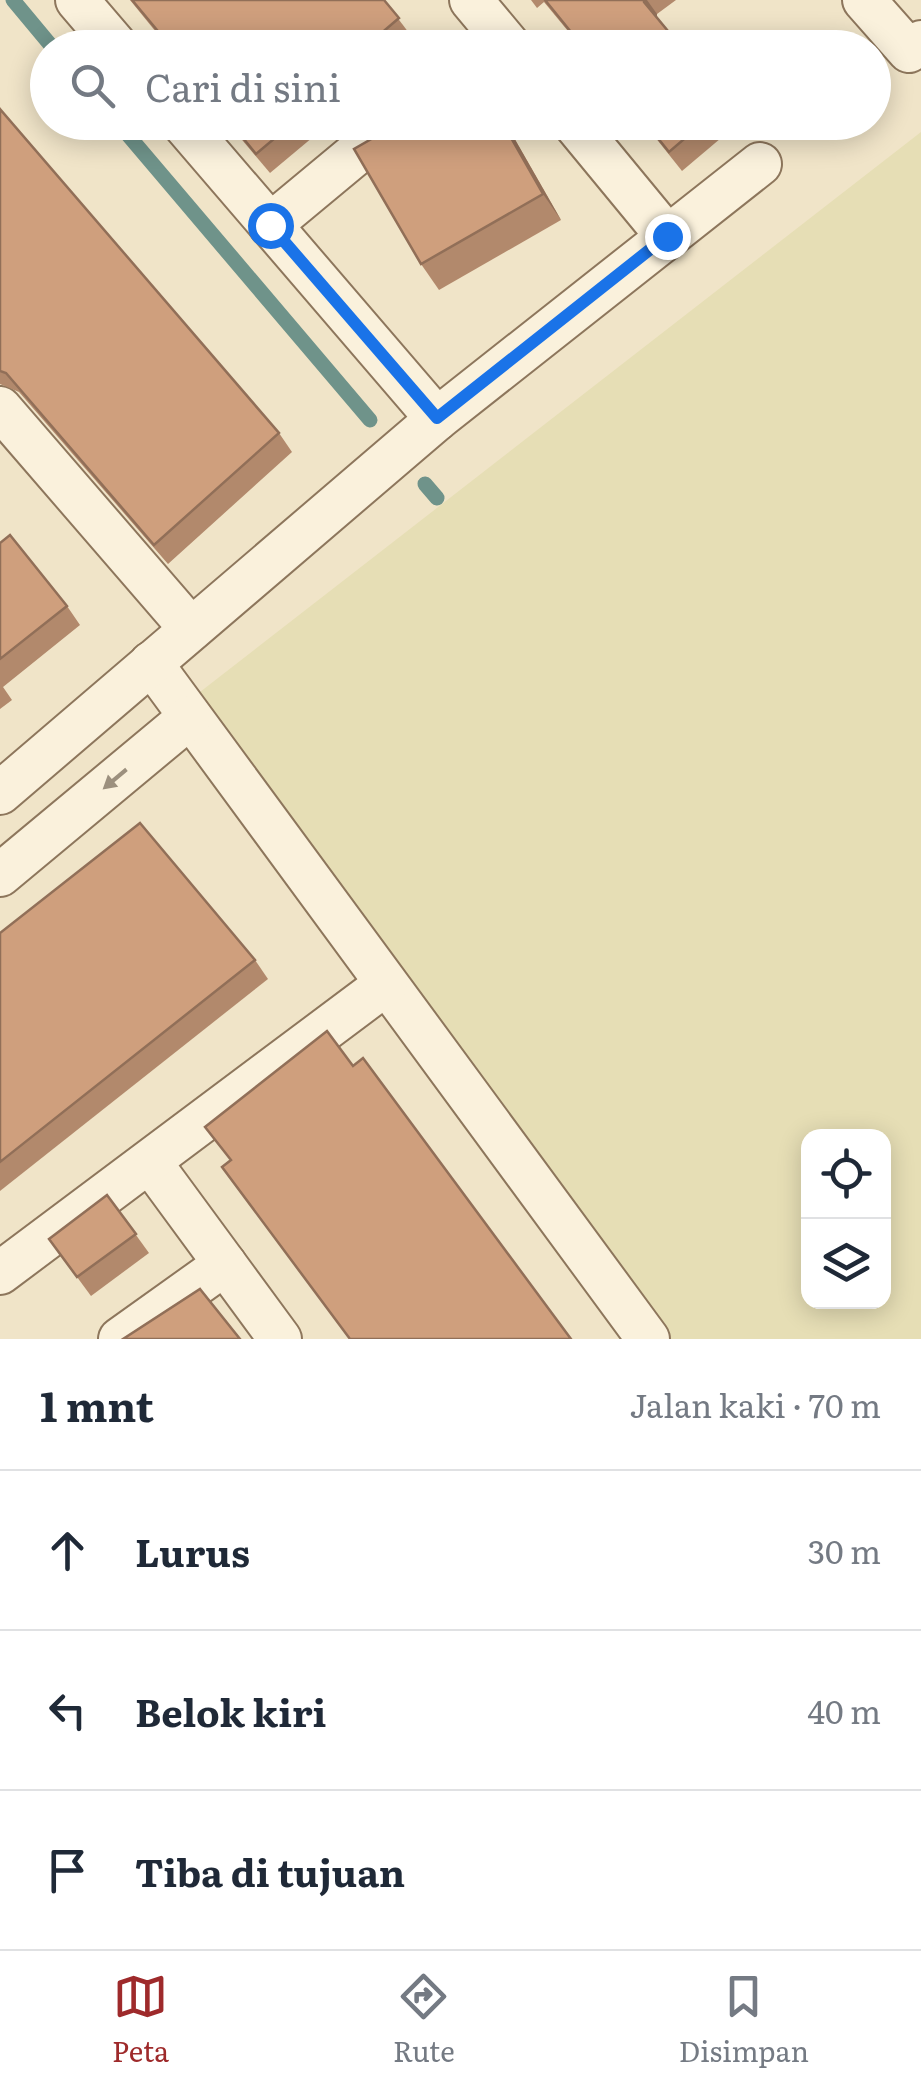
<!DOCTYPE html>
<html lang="id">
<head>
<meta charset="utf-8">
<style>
  :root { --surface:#fff; --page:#f6f6f7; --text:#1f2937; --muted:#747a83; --line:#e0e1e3; --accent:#9e2a2b }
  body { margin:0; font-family:Literata,serif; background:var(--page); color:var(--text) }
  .controls { position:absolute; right:30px; bottom:30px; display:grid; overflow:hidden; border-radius:20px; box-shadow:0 5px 25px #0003 }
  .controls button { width:90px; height:90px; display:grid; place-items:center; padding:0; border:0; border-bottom:2px solid var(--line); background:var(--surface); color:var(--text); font:50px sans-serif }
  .stop { position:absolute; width:30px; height:30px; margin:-22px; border:8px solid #1a73e8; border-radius:50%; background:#fff }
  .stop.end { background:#1a73e8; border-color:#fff; box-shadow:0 2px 10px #0008 }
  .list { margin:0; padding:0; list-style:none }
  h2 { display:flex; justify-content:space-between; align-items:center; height:130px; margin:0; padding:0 40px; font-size:42px }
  h2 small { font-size:32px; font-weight:400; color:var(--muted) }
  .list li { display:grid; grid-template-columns:65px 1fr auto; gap:30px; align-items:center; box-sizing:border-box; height:160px; padding:0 40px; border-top:2px solid var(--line) }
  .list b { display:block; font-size:38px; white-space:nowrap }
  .list em { font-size:32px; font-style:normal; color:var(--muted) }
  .icon { flex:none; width:55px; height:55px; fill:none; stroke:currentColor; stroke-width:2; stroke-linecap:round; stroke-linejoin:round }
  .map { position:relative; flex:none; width:921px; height:1339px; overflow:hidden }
  .search { position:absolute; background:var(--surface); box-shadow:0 5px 25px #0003; left:30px; right:30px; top:30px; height:110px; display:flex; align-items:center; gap:25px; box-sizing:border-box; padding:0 35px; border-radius:55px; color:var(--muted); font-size:38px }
  .sheet { height:610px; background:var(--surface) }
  nav { display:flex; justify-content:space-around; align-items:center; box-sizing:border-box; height:140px; border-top:2px solid var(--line); background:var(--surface); font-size:28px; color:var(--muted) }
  nav a { display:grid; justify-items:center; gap:5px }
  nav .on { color:var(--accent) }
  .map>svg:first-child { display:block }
  .farmland { fill:#e6deb5; fill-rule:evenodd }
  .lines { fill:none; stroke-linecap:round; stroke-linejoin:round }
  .stream { stroke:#6f938a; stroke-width:15 }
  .minor-casing { stroke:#8d765c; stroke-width:46 }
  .minor { stroke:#faf1dc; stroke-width:42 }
  .wall { fill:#b2896c }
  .shaded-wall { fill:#916f58 }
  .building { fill:#cf9f7d; stroke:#916f58; stroke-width:2.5 }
  .oneway { fill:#9c907e }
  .route { stroke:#1a73e8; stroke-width:12 }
</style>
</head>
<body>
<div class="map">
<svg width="921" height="1339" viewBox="0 0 921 1339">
  <rect width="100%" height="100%" fill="#f0e4c8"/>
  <path class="farmland" d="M921,132V1339H663L200,692ZM808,1136H884V1302H808Z"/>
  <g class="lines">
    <g class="stream">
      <polyline points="13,0 53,48"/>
      <polyline points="117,122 370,420"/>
      <polyline points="425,484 437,498"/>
    </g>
    <g class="minor-casing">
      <g id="minor">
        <polyline points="77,0 118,48"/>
        <polyline points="471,0 511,48"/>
        <polyline points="864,0 909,51 921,42"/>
        <polyline points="182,122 437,419"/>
        <polyline points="573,122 667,236"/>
        <polyline points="270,225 394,122"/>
        <polyline points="0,408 191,629"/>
        <polyline points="151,663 648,1339"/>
        <polyline points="0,793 437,419 760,164"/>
        <polyline points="0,875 190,717"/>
        <polyline points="150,1162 280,1339"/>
        <polyline points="0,1273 386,984"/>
        <polyline points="120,1339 225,1264"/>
      </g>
    </g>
    <use href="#minor" class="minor"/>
  </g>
  <g class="wall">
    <polygon points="130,0 384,0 412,37 400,48 169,48"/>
    <polygon points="531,0 676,0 657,14 657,18 682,48 582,48 544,2 537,8"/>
    <polygon points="0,109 279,433 292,452 168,564 19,392 0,384"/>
    <polygon points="227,122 331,122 270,173"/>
    <polygon points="505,122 561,220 439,290 421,264"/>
    <polygon points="643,122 740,122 682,171"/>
    <polygon points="0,543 67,606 80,625 3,687 12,700 0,709"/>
    <polygon points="0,933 255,960 268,979 0,1191"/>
    <polygon points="107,1195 149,1253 91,1296 49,1239"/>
  </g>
  <g class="shaded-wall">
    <polygon points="644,0 647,0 657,14 657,21"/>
    <polygon points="502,122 505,122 561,220 543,194"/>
  </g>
  <g class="building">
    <polygon points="132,0 384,0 399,18 364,48 172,48"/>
    <polygon points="545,0 644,0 644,2 682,48 584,48"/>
    <polygon points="0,109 279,433 154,545 6,373 0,371"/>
    <polygon points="230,122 294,122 256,154"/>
    <polygon points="401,122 502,122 543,194 421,264 354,149"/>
    <polygon points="645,122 704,122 669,152"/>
    <polygon points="10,535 67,606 0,659 0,543"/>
    <polygon points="140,823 255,960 0,1162 0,933"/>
    <polygon points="327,1031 353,1066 363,1058 571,1339 350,1339 222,1167 231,1160 205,1127"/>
    <polygon points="107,1195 136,1234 77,1277 49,1239"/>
    <polygon points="200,1289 240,1339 123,1339"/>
  </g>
  <defs><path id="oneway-solid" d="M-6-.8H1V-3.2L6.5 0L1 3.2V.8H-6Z" transform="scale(2.5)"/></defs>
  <use class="oneway" href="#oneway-solid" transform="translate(115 779) rotate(140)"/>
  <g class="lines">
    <polyline class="route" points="270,225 437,418 667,236"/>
  </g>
</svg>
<div class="controls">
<button><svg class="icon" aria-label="locate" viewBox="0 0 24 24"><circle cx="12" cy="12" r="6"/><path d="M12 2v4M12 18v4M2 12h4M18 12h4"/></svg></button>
<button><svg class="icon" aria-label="layers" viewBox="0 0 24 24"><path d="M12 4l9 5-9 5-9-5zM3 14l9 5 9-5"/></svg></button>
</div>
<div class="stop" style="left:270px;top:225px"></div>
<div class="stop end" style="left:667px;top:236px"></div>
<div class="search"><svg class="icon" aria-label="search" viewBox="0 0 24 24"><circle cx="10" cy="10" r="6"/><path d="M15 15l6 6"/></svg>Cari di sini</div>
</div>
<section class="sheet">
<h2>1 mnt<small>Jalan kaki · 70 m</small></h2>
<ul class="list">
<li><svg class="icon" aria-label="ahead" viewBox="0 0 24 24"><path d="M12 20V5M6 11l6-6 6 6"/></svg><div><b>Lurus</b></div><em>30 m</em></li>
<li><svg class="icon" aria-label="left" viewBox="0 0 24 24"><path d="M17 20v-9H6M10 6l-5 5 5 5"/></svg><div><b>Belok kiri</b></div><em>40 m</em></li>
<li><svg class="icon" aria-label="arrive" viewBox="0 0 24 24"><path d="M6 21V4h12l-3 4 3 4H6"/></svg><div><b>Tiba di tujuan</b></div></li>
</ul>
</section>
<nav>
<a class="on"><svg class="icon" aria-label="map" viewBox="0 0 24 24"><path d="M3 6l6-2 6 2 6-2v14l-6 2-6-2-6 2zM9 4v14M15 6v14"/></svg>Peta</a>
<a><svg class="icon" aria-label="directions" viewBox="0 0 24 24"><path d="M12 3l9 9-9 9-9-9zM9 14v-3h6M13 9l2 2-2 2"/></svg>Rute</a>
<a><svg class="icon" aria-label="saved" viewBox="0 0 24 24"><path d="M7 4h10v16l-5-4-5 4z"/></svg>Disimpan</a>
</nav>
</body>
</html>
